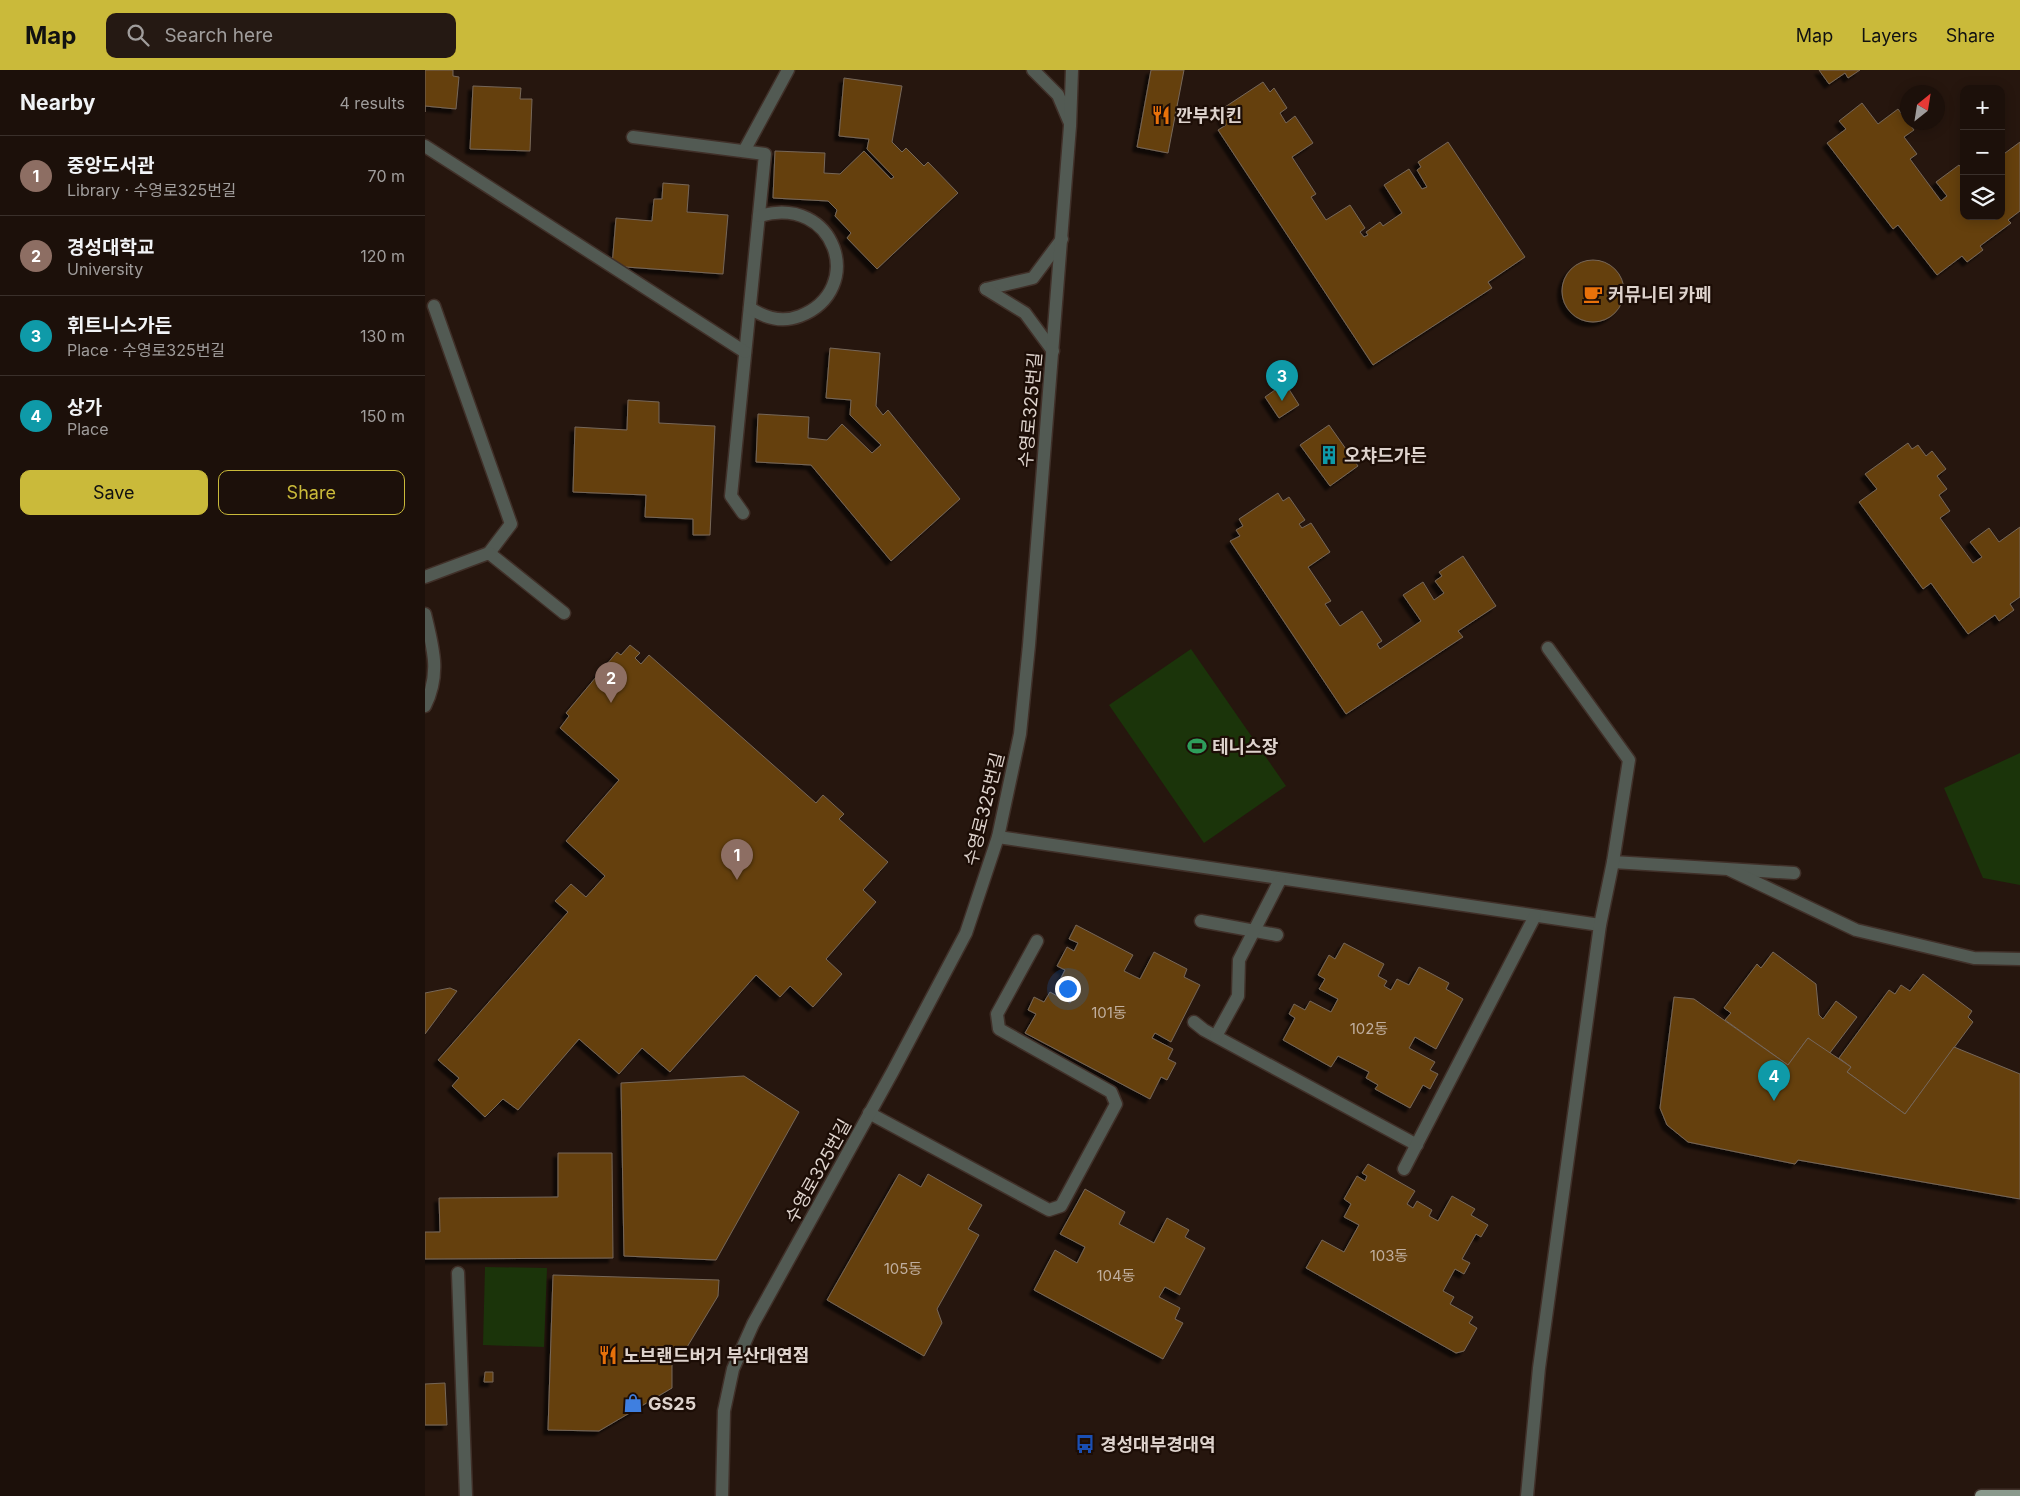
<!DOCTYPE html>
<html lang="en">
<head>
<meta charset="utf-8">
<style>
  :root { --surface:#1c100a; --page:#251913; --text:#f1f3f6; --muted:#a09d9c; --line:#3a302b; --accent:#caba3a }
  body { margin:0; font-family:Inter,"Noto Sans KR",sans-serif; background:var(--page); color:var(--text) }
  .controls { position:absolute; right:15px; top:15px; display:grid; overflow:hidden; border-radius:10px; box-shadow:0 2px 12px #0003 }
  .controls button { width:45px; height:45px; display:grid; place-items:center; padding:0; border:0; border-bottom:1px solid var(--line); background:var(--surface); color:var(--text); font:25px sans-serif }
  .compass { position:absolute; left:1475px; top:15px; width:45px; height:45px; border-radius:50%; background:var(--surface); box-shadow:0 2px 12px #0003; rotate:30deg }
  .you { position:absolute; left:642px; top:918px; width:18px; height:18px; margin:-12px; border:4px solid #fff; border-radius:50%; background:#1a73e8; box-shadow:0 0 0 8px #1a73e833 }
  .badge { display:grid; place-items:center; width:32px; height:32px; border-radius:50%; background:var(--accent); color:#fff; font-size:16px; font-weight:700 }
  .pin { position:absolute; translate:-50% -41px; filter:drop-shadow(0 1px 2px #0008) }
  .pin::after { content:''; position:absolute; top:26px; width:18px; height:15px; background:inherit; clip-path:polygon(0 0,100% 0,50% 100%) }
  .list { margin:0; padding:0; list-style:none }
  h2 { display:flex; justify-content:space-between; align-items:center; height:65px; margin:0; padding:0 20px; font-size:21px }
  h2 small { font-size:16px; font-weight:400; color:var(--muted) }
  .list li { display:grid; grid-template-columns:32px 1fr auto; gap:15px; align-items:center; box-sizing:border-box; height:80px; padding:0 20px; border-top:1px solid var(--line) }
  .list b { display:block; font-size:19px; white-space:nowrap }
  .list p { margin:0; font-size:16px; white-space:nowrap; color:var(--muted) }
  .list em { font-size:16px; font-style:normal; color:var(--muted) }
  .actions { display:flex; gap:10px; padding:15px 20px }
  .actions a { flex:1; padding:11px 0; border:1px solid var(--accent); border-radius:10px; text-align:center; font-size:18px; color:var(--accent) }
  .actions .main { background:var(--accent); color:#111 }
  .icon { flex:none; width:28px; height:28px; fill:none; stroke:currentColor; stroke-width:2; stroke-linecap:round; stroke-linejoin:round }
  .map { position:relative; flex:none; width:1595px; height:1426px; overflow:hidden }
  header { display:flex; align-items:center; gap:30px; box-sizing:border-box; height:70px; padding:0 25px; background:var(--accent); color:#111 }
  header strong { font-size:24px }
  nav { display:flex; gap:28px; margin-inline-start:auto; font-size:18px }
  .search { width:350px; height:45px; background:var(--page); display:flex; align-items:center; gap:12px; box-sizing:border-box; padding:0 18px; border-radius:10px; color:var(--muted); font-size:19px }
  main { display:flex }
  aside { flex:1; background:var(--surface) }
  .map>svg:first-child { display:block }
  .green { fill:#1b340a }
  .building { fill:#653f10; stroke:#766758; filter:url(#shadow) }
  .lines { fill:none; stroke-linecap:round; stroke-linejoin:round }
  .minor-casing { stroke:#403029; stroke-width:15 }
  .major-casing { stroke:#403029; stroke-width:15 }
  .minor { stroke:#525a53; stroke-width:12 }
  .major { stroke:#8a9a8d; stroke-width:12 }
  .labels { text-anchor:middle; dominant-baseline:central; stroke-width:4.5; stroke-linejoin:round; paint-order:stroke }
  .number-label { font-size:15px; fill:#c0ae9e }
  .poi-label { font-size:18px; font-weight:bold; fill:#ded3cd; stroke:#1c0d06; text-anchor:start }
  .street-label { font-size:18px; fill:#ded3cd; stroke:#1c0d06 }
</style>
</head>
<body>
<header>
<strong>Map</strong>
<div class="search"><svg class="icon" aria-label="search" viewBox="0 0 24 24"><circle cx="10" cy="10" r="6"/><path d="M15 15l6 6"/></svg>Search here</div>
<nav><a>Map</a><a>Layers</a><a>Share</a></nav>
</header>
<main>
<aside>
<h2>Nearby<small>4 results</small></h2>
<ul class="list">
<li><span class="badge" style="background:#8d6e63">1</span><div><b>중앙도서관</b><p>Library · 수영로325번길</p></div><em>70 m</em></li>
<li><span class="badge" style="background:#8d6e63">2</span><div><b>경성대학교</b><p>University</p></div><em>120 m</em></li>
<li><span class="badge" style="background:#0f9aa8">3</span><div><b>휘트니스가든</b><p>Place · 수영로325번길</p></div><em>130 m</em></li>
<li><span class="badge" style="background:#0f9aa8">4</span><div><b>상가</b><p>Place</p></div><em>150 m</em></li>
</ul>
<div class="actions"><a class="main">Save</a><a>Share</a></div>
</aside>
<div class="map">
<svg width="1595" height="1426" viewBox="0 0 1595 1426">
  <defs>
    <filter id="shadow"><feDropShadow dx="-4.5" dy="4.5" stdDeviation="1" flood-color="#0009"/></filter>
  </defs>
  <rect width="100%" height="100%" fill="#26160e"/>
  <g class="green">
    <polygon points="766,579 861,716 779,773 684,635"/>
    <polygon points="1595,683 1595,815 1558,808 1519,718"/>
    <polygon points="60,1197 122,1198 119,1277 58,1275"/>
  </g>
  <g class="building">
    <polygon points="0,0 28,0 28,6 34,7 31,39 0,36 0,42"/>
    <polygon points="726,0 759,0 743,83 712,77"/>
    <polygon points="1394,0 1435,0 1423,8 1420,3 1404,14"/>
    <polygon points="419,8 477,16 467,72 477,82 481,78 499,96 503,92 533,123 452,199 422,168 426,163 410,146 412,140 403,131 348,128 350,81 400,83 399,103 415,104 439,81 466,109 469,107 442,79 444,69 414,66"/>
    <polygon points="838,12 845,22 849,18 862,38 855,43 861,53 870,46 888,73 867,87 891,124 886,127 901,150 925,135 940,158 935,162 939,167 943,165 941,162 955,152 958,156 977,143 959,115 984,99 997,119 1002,117 992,100 996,97 993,92 1023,72 1100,187 1063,212 1067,218 948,295 793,60 801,55 797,48 804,43 800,37"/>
    <polygon points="48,16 96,18 95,29 107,29 105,81 45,79"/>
    <polygon points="1437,33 1453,54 1473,39 1489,60 1479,67 1492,84 1485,89 1516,131 1522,126 1511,112 1534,95 1539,101 1539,146 1576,146 1576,86 1595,72 1595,141 1583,150 1586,153 1555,176 1558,180 1542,192 1537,186 1512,205 1473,155 1468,159 1402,73 1421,59 1414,51"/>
    <polygon points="238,113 264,115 262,142 303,145 298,204 187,196 191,148 227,151 229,129 237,129"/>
    <circle cx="1168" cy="221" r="31"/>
    <polygon points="405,278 455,283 451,336 458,345 463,340 535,429 466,491 386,395 331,392 333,344 384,347 383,368 402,370 417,354 447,383 456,375 425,345 426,330 401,328"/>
    <polygon points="860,313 874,335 854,348 840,327"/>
    <polygon points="203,330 234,332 234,353 290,356 285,465 268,465 268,449 220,447 221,425 148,422 150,357 202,360"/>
    <polygon points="904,355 933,396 905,416 875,375"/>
    <polygon points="1483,373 1487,379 1493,375 1501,386 1507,381 1521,399 1512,406 1522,419 1514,425 1525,441 1515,448 1548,493 1557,487 1545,472 1564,458 1574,472 1595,457 1595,527 1585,534 1589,540 1574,551 1570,545 1543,564 1506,513 1498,519 1434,432 1452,419 1440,404"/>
    <polygon points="853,423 858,431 864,427 880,450 874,454 877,458 886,453 905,482 883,497 906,531 900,534 915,556 937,541 957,571 952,574 955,579 996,551 978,525 998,512 1009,530 1019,523 1010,511 1017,506 1014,502 1038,486 1071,536 1033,561 1038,567 921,644 805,471 815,466 811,460 818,456 814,449"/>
    <polygon points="205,575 215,583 210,588 216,594 224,585 391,733 398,725 419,744 414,749 463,792 438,820 451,832 401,889 417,904 388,937 365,916 355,927 331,905 245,1002 217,978 194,1004 154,969 93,1040 78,1029 60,1047 27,1016 34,1008 13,990 143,842 130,831 146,814 161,827 180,806 141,771 194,710 135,658 144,646 141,643 192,582 196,585"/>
    <polygon points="651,855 708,885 699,901 715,909 729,882 762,899 759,907 775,915 746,972 730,963 727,968 748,979 743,989 751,993 742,1010 736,1007 725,1029 600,963 611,944 603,940 609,927 619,932 625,922 645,933 652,919 635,910 640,900 632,896 642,877 649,881 653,873 644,869"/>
    <polygon points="919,873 959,894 953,906 962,911 959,916 966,920 972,909 984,915 994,897 1024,913 1021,919 1038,929 1011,979 990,967 984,978 1010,992 1005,1000 1013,1004 1005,1019 998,1015 985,1038 950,1019 953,1015 941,1008 944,1002 913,986 906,997 858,970 870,948 864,944 869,934 880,940 885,931 906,942 913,929 894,919 900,909 893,905 904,885 910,889"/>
    <polygon points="1348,882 1391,914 1394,945 1398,949 1411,931 1432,947 1404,984 1383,968 1363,995 1300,950 1306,943 1299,938 1332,894 1336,898"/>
    <polygon points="1498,904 1547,941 1543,947 1548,952 1480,1044 1422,1002 1426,997 1414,988 1464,920 1470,924 1476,915 1485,921"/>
    <polygon points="25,918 32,921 0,964 0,923"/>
    <polygon points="1249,927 1269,929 1363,995 1383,968 1426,997 1422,1002 1480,1044 1529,977 1595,1004 1595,1129 1373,1090 1370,1094 1263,1072 1242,1055 1235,1038"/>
    <polygon points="319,1006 374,1042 291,1190 199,1186 196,1013"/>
    <polygon points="133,1083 187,1083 188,1188 0,1189 0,1162 15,1162 14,1128 133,1127"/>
    <polygon points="943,1094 990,1121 982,1134 988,1138 992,1131 1007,1140 1004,1146 1013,1151 1027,1126 1050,1139 1046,1145 1063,1155 1056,1167 1051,1164 1037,1189 1045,1193 1039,1204 1030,1199 1018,1221 1029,1227 1025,1234 1048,1247 1044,1253 1052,1258 1039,1281 1031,1283 881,1198 897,1170 919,1182 934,1155 919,1147 926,1134 919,1129 932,1106 940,1111 942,1106 937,1103"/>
    <polygon points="474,1104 496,1117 503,1104 557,1135 543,1159 554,1165 512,1239 517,1253 499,1286 402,1230"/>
    <polygon points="660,1119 700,1142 694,1154 729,1173 742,1148 764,1160 760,1167 780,1178 755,1225 740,1217 734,1227 755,1238 750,1249 758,1253 738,1289 609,1220 630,1180 652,1193 660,1177 635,1164"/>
    <polygon points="128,1205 294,1210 293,1226 256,1287 247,1286 247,1318 174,1361 123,1360"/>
    <polygon points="60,1302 68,1302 68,1312 59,1312"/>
    <polygon points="20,1313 22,1355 0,1355 0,1314"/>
  </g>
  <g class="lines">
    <g class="minor-casing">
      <g id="minor">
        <polyline points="608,0 633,25 644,51"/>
        <polyline points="208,67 340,84 306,426 318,443"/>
        <polyline points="0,76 320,282"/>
        <polyline points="319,81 363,0"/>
        <polyline points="561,219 608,208 637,169"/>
        <polyline points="561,219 600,243 628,281"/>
        <polyline points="9,236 86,454 64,483"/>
        <path d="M325,238C340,248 357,253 375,246C442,220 411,123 334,146"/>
        <polyline points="0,507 64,483 139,543"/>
        <path d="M0,544C8,578 16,603 0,636"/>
        <polyline points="573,767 1175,855"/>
        <polyline points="1188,792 1369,803"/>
        <polyline points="1305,800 1431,860 1549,888 1595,889"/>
        <polyline points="776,851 852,865"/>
        <polyline points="769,952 779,960 992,1075"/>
        <polyline points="791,966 813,926 814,890 855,810"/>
        <polyline points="444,1043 624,1140 636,1136 691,1034 686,1022 574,959 572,944 612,871"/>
        <polyline points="979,1099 1110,846"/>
        <polyline points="33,1203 41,1426"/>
        <polyline points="297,1426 299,1341 308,1299 328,1254 468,1001 541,863 573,767 595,664 604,575 645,56 647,0"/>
        <polyline points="1102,1426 1114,1298 1175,855 1188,792 1204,690 1123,578"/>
      </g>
    </g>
    <g class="major-casing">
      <polyline id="major" points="1556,1426 1595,1426"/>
    </g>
    <use href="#minor" class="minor"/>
    <use href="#major" class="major"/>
  </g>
  <defs>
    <g id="restaurant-bare" transform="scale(1.5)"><path d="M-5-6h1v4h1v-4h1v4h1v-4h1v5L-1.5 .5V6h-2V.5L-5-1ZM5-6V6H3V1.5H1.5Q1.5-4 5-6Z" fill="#e8710a" stroke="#1c0d06" stroke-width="2.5" paint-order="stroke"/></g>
    <g id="cafe-bare" transform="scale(1.5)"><path d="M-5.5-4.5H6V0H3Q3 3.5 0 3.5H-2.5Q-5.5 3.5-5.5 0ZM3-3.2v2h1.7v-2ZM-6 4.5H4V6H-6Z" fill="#e8710a" stroke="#1c0d06" stroke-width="2.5" paint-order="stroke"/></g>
    <g id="building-bare" transform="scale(1.5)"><path d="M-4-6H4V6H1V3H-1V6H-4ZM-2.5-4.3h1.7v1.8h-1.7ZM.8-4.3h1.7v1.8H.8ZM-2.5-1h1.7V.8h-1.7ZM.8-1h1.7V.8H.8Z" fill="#0f9aa8" stroke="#1c0d06" stroke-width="2.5" paint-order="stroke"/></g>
    <g id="stadium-bare" transform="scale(1.5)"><path d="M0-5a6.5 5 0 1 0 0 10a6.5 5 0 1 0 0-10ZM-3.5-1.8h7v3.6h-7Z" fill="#2e9e5b" stroke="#1c0d06" stroke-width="2.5" paint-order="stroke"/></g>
    <g id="shop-bare" transform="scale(1.5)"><path d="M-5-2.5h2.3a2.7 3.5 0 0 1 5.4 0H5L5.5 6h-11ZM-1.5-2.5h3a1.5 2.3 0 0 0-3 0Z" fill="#3f7fe0" stroke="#1c0d06" stroke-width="2.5" paint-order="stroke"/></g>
    <g id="bus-bare" transform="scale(1.5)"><path d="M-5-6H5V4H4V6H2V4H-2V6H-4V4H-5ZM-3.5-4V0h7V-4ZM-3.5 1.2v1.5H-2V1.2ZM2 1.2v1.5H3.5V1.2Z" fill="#1a4fb4" stroke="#1c0d06" stroke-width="2.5" paint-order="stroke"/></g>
  </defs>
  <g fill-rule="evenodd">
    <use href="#restaurant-bare" x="736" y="45"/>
    <use href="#cafe-bare" x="1168" y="224"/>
    <use href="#building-bare" x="904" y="385"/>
    <use href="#stadium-bare" x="772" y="676"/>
    <use href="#restaurant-bare" x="183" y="1285"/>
    <use href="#shop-bare" x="208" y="1333"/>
    <use href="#bus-bare" x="660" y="1374"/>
  </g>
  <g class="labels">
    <g class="number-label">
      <text x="684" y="942">101동</text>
      <text x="944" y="958">102동</text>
      <text x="964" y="1185">103동</text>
      <text x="478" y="1198">105동</text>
      <text x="691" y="1205">104동</text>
    </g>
    <g class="poi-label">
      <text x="751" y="45">깐부치킨</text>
      <text x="1183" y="224">커뮤니티 카페</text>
      <text x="919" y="385">오챠드가든</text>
      <text x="787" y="676">테니스장</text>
      <text x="198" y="1285">노브랜드버거 부산대연점</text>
      <text x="223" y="1333">GS25</text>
      <text x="675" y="1374">경성대부경대역</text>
    </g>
    <g class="street-label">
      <text transform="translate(605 340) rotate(-85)">수영로325번길</text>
      <text transform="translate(559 739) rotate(-76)">수영로325번길</text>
      <text transform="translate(393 1101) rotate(-61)">수영로325번길</text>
    </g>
  </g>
</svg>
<div class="controls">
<button>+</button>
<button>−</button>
<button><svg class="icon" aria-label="layers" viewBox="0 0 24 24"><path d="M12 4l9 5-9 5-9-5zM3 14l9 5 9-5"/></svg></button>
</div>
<svg class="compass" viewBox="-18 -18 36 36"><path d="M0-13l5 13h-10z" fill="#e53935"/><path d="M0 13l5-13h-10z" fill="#a09d9c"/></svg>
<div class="you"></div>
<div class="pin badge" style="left:312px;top:810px;background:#8d6e63">1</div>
<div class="pin badge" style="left:186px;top:633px;background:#8d6e63">2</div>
<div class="pin badge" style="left:857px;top:331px;background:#0f9aa8">3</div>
<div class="pin badge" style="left:1349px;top:1031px;background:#0f9aa8">4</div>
</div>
</main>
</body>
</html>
